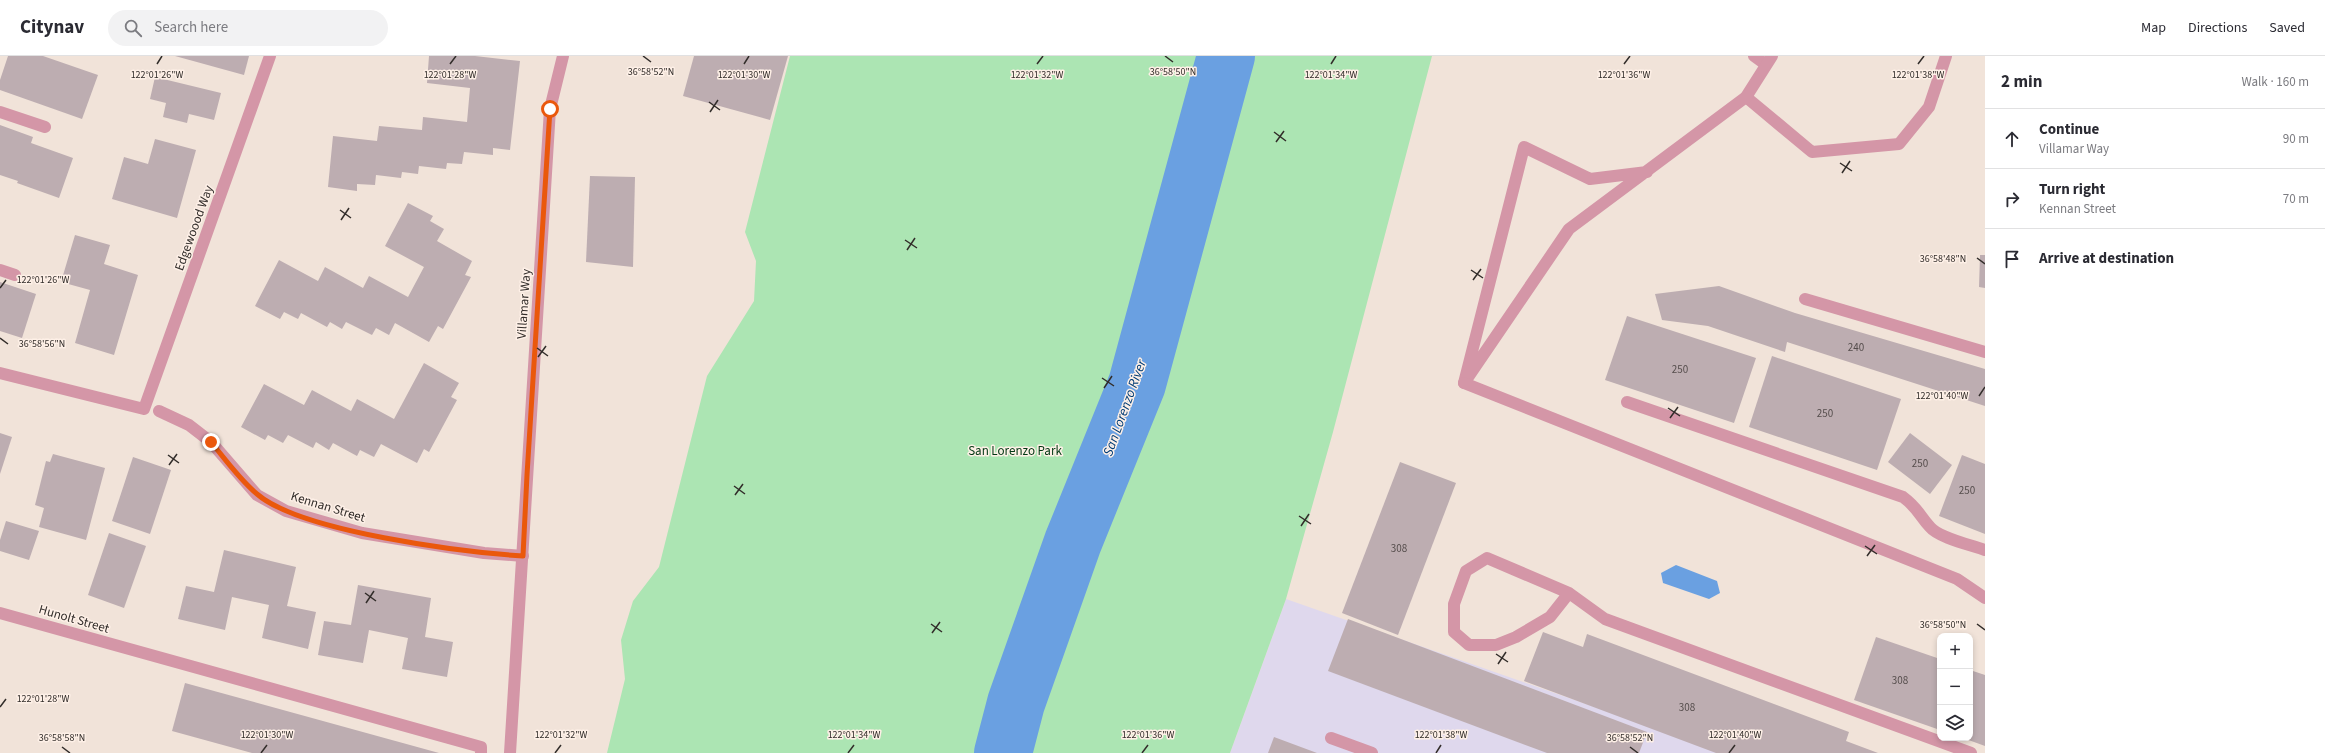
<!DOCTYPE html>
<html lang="en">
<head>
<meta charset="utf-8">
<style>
  :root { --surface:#fff; --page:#f2f2f3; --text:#2b2b33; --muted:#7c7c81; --line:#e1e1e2 }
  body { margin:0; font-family:"Source Sans 3",sans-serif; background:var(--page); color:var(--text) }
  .controls { position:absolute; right:12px; bottom:12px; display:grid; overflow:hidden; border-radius:8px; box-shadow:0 2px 6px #0003 }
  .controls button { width:36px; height:36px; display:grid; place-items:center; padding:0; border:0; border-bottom:1px solid var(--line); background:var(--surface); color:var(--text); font:20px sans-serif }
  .stop { position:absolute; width:12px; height:12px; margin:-9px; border:3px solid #ea580c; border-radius:50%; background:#fff }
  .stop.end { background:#ea580c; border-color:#fff; box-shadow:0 1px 4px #0008 }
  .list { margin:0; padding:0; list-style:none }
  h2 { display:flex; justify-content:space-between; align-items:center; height:52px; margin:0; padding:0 16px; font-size:17px }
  h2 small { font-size:13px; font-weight:400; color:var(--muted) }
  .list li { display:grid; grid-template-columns:26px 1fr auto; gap:12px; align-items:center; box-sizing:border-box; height:60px; padding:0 16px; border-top:1px solid var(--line) }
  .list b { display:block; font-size:15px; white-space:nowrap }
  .list p { margin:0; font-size:13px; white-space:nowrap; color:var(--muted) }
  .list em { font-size:13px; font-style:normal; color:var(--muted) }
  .icon { flex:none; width:22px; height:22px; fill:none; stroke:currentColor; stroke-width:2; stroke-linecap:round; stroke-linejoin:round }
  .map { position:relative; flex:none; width:1985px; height:697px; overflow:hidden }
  header { display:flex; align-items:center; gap:24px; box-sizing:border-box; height:56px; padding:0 20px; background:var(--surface); border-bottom:1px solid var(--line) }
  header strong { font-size:19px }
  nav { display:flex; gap:22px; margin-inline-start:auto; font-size:14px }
  .search { width:280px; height:36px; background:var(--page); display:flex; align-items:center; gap:10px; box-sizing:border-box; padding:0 14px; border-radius:22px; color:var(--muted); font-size:15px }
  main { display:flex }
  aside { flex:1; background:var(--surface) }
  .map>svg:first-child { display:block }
  .commercial { fill:#dfd8ed }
  .green { fill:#ace5b3 }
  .water { fill:#6aa0e1 }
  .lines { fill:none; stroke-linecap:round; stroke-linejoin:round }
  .river { stroke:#6aa0e1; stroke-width:58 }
  .building { fill:#bdadb1 }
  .minor { stroke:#d496a7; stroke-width:12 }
  .route { stroke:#ea580c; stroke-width:5 }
  .ticks { fill:none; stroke:#322d2a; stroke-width:1.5 }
  .labels { text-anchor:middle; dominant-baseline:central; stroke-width:3; stroke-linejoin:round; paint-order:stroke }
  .number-label { font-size:11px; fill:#554d4c }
  .street-label { font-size:13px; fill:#322d2a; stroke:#fef0e7 }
  .park-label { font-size:13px; fill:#013812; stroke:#fef0e7 }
  .water-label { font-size:14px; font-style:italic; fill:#013c76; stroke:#fef0e7 }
  .ticks-label { font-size:10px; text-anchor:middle; fill:#322d2a; stroke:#fef0e7; stroke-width:3; stroke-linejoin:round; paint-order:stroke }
</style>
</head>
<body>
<header>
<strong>Citynav</strong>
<div class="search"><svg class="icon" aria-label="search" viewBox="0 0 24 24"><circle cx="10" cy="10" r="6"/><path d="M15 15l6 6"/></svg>Search here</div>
<nav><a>Map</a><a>Directions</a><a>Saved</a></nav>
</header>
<main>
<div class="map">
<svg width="1985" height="697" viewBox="0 0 1985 697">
  <rect width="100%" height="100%" fill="#f1e3d9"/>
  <polygon class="commercial" points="1286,543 1726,697 1230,697"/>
  <polygon class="green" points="790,0 1432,0 1333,376 1286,543 1230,697 607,697 625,623 621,584 633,545 659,511 707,320 754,245 756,205 745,176"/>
  <polygon class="water" points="1676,509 1717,525 1720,537 1709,543 1663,527 1661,517"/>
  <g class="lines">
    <polyline class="river" points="1003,697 1016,647 1073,486 1137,328 1226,0"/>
  </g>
  <g class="building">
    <polygon points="8,0 43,0 98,19 82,63 0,34 0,24"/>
    <polygon points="175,0 249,0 244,19"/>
    <polygon points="429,0 475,0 520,5 510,94 493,92 493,99 464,96 462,108 447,107 446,113 419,110 418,118 402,116 401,122 376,119 375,129 357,128 357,135 328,131 333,80 377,85 379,70 422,74 423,61 467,66 470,32 427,27"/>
    <polygon points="694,0 788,0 770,64 683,40"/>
    <polygon points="155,21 221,37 214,64 189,58 187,67 163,61 166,47 150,43"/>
    <polygon points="0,69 33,81 31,87 73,102 59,142 17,127 18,125 0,119"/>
    <polygon points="155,83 196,94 177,162 112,143 124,101 148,108"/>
    <polygon points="590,120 635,121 633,211 586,206"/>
    <polygon points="408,147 433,160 430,165 444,173 437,185 472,205 465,219 471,221 443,273 438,270 429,286 395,267 389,279 376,272 372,279 346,266 342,273 330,266 327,271 301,257 298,263 284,256 280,263 255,250 279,204 318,225 325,211 363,232 369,220 408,241 424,211 385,190"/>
    <polygon points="75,179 110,189 104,208 138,219 114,299 75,287 90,234 61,226"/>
    <polygon points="1980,199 1985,199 1985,232 1979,231"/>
    <polygon points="0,226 36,238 22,282 0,275"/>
    <polygon points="1719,230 1795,257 1985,313 1985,350 1787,286 1785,296 1708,270 1662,264 1655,238"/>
    <polygon points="1627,260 1756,302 1734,367 1605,324"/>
    <polygon points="1772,300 1901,343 1877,414 1749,371"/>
    <polygon points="424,307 459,327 451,341 457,344 429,396 424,393 417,407 381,388 374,401 360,394 357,400 333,387 329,394 316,386 313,392 288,379 283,387 268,379 265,384 241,371 264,328 304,349 312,334 351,355 357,343 394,363"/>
    <polygon points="0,377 12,381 0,418"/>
    <polygon points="1910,377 1952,409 1930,438 1888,406"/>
    <polygon points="53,398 105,412 86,484 39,471 44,452 35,449 46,405 50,406"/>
    <polygon points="1962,399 1985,408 1985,478 1939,460"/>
    <polygon points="133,401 171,414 150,478 112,465"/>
    <polygon points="1400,406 1456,427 1398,579 1342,557"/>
    <polygon points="6,465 39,475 29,504 0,495 0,484"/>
    <polygon points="109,477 146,490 124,552 88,539"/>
    <polygon points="224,494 296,511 287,550 316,556 308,593 262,582 269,549 232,541 225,574 178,563 186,530 214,536"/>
    <polygon points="358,529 431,542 425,581 453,586 447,621 402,613 408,582 369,574 363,607 318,599 324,565 351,569"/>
    <polygon points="1348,563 1647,676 1639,697 1547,697 1328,615"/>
    <polygon points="1543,576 1583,591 1587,578 1849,676 1846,685 1878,697 1716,697 1524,625"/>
    <polygon points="1876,581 1940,603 1940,674 1854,644"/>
    <polygon points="1970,614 1985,619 1985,690 1963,682 1970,682"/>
    <polygon points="185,627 439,697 252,697 172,675"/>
    <polygon points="1274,681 1317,697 1268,697"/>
  </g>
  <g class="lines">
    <g class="minor">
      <polyline points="1754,0 1765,8"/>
      <polyline points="1746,41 1812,96 1899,88 1929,51 1946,0"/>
      <polyline points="0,56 45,71"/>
      <polyline points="1647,116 1590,123 1524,91 1464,327 1569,173 1746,41 1772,0"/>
      <polyline points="0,214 15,219"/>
      <polyline points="1805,243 1985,296"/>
      <polyline points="0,317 144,353 270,0"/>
      <polyline points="1464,327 1957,523 1985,542"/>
      <path d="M1627,346L1903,441C1918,452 1919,459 1930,471C1939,482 1971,489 1985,494"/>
      <polyline points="159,355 189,369 211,386 257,439 286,455 362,477 484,497 523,500"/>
      <polyline points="1569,537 1550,561 1516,581 1496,589 1469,589 1454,576 1454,548 1466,515 1487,502 1569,537 1605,563 1971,697"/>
      <polyline points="0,557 481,691 481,697"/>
      <polyline points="1331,682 1372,697"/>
      <polyline points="510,697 550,53 563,0"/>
    </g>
  </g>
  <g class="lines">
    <path class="route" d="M211,386C225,403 240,424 257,438C301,476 463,496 523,500L527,419L550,53"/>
  </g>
  <path class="ticks" d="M643,0L651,6M1165,0L1173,6M157,8L162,0M450,8L456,0M744,8L749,0M1037,8L1043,0M1331,8L1336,0M1624,8L1630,0M1918,8L1924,0M709,46L720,54M710,56L718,44M1274,76L1286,85M1276,86L1284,75M1840,107L1852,115M1842,117L1850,105M340,154L351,162M341,164L349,152M905,184L917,192M907,194L915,182M1977,202L1985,208M1471,214L1483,222M1473,224L1481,213M0,232L6,224M0,282L8,288M537,292L548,300M538,301L546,290M1102,322L1114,330M1104,332L1112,320M1979,340L1985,331M1668,352L1680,360M1670,362L1678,351M168,399L179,407M169,409L177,398M734,430L745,438M735,439L743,428M1299,460L1311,468M1301,470L1309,458M1865,490L1877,498M1867,500L1875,489M365,537L376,545M366,547L374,535M931,568L942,576M1977,568L1985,574M932,577L940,566M1496,598L1508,606M1498,608L1506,596M0,651L6,643M62,691L70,697M1630,691L1638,697M261,697L267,689M555,697L561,689M848,697L854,689M1142,697L1148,689M1436,697L1441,689M1729,697L1735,689"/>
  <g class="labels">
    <g class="number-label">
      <text x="1856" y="291">240</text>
      <text x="1680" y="313">250</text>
      <text x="1825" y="357">250</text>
      <text x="1920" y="407">250</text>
      <text x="1967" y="434">250</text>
      <text x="1399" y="492">308</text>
      <text x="1900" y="624">308</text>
      <text x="1687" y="651">308</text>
    </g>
    <g class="street-label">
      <text transform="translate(194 172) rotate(-70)">Edgewoood Way</text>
      <text transform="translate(524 248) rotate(-86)">Villamar Way</text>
      <text transform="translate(328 451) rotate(17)">Kennan Street</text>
      <text transform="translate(74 563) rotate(16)">Hunolt Street</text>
    </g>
    <g class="park-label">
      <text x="1015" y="395">San Lorenzo Park</text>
    </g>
    <g class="water-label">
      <text transform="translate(1125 352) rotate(-70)">San Lorenzo River</text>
    </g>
  </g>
  <g class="ticks-label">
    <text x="651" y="19">36°58'52"N</text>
    <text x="1173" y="19">36°58'50"N</text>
    <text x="157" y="22">122°01'26"W</text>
    <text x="450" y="22">122°01'28"W</text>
    <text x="744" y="22">122°01'30"W</text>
    <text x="1037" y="22">122°01'32"W</text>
    <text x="1331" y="22">122°01'34"W</text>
    <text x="1624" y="22">122°01'36"W</text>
    <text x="1918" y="22">122°01'38"W</text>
    <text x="1943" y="206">36°58'48"N</text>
    <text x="43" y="227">122°01'26"W</text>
    <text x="42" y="291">36°58'56"N</text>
    <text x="1942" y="343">122°01'40"W</text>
    <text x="1943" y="572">36°58'50"N</text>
    <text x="43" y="646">122°01'28"W</text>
    <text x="267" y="682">122°01'30"W</text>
    <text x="561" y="682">122°01'32"W</text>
    <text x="854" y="682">122°01'34"W</text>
    <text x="1148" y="682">122°01'36"W</text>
    <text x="1441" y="682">122°01'38"W</text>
    <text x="1735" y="682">122°01'40"W</text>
    <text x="62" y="685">36°58'58"N</text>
    <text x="1630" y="685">36°58'52"N</text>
  </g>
</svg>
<div class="controls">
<button>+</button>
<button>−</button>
<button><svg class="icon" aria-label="layers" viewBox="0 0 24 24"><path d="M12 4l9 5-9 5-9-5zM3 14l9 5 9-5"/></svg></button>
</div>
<div class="stop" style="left:550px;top:53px"></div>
<div class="stop end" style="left:211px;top:386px"></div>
</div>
<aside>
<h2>2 min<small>Walk · 160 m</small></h2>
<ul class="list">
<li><svg class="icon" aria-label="ahead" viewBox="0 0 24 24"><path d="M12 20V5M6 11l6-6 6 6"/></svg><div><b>Continue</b><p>Villamar Way</p></div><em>90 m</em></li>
<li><svg class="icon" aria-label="right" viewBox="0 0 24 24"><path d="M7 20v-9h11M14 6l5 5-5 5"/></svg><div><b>Turn right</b><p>Kennan Street</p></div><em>70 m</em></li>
<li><svg class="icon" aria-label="arrive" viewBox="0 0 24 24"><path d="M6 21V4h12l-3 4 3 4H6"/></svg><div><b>Arrive at destination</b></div></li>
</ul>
</aside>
</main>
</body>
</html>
